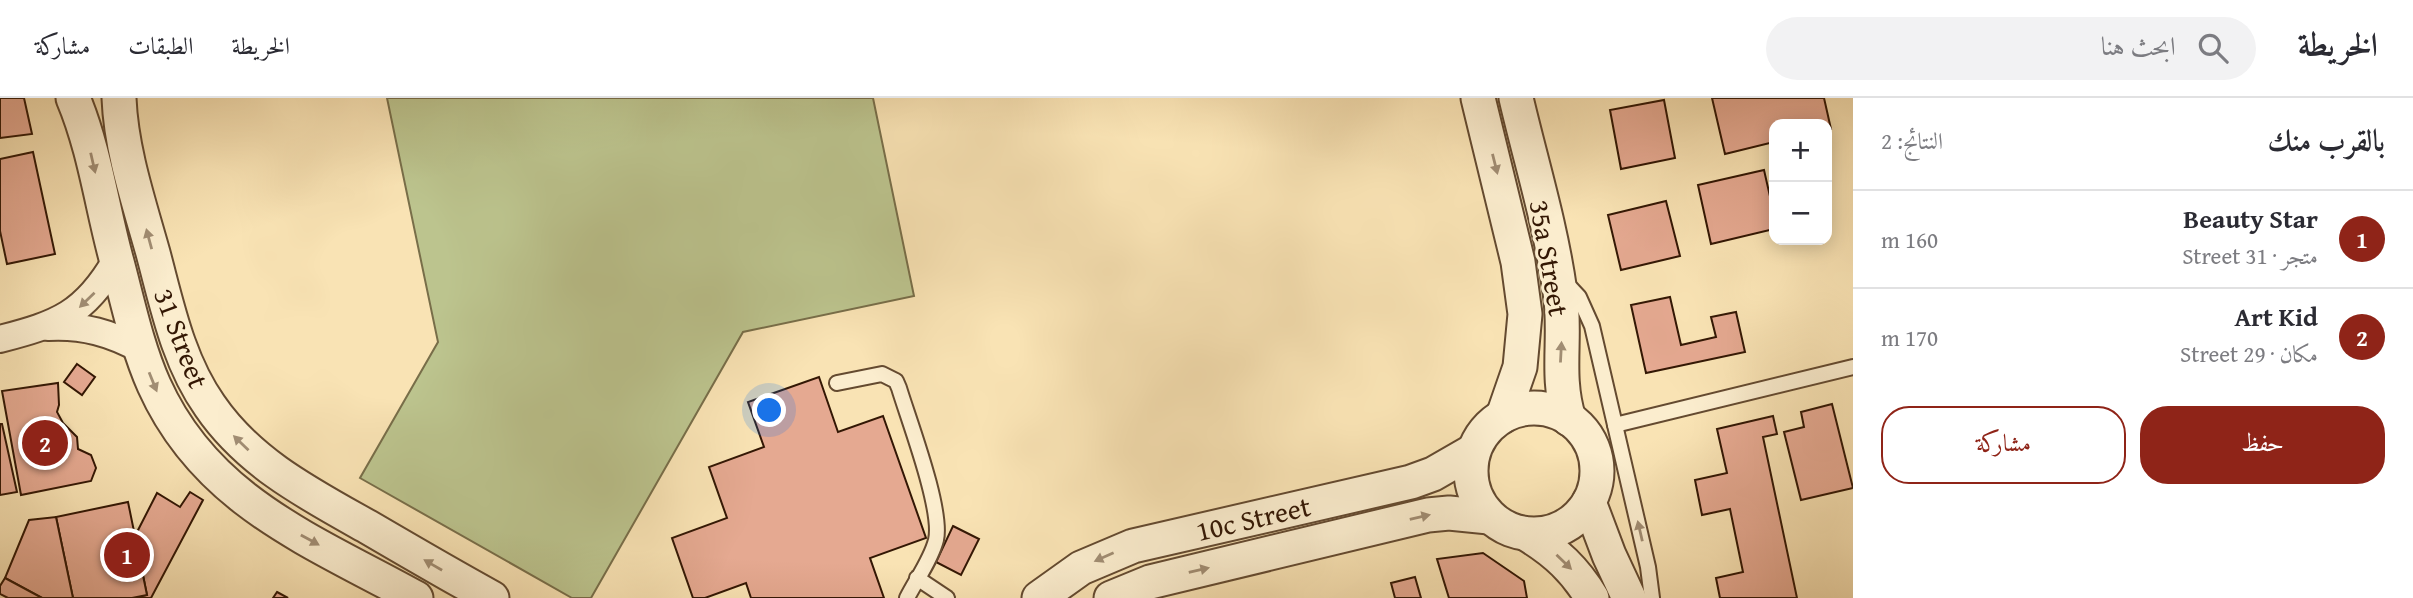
<!DOCTYPE html>
<html lang="ar">
<head>
<meta charset="utf-8">
<style>
  :root { --surface:#fff; --page:#f2f2f3; --text:#2b2b33; --muted:#7c7c81; --line:#e1e1e2; --accent:#8f2418 }
  body { margin:0; font-family:"Gentium Book Plus",Amiri,serif; background:var(--page); color:var(--text); direction:rtl }
  .controls { position:absolute; right:21px; top:21px; display:grid; overflow:hidden; border-radius:14px; box-shadow:0 4px 18px #0003 }
  .controls button { width:63px; height:63px; display:grid; place-items:center; padding:0; border:0; border-bottom:2px solid var(--line); background:var(--surface); color:var(--text); font:35px sans-serif }
  .you { position:absolute; left:770px; top:313px; width:24px; height:24px; margin:-18px; border:5px solid #fff; border-radius:50%; background:#1a73e8; box-shadow:0 0 0 10px #1a73e833 }
  .badge { display:grid; place-items:center; width:46px; height:46px; border-radius:50%; background:var(--accent); color:#fff; font-size:23px; font-weight:700 }
  .pin { position:absolute; translate:-50% -50%; border:4px solid #fff; box-shadow:0 2px 7px #0006 }
  .list { margin:0; padding:0; list-style:none }
  h2 { display:flex; justify-content:space-between; align-items:center; height:91px; margin:0; padding:0 28px; font-size:30px }
  h2 small { font-size:23px; font-weight:400; color:var(--muted) }
  .list li { display:grid; grid-template-columns:46px 1fr auto; gap:21px; align-items:center; box-sizing:border-box; height:98px; padding:0 28px; border-top:2px solid var(--line) }
  .list b { display:block; font-size:26px; white-space:nowrap }
  .list p { margin:0; font-size:23px; white-space:nowrap; color:var(--muted) }
  .list em { font-size:23px; font-style:normal; color:var(--muted) }
  .actions { display:flex; gap:14px; padding:21px 28px }
  .actions a { flex:1; padding:16px 0; border:2px solid var(--accent); border-radius:28px; text-align:center; font-size:24px; color:var(--accent) }
  .actions .main { background:var(--accent); color:#fff }
  .icon { flex:none; width:38px; height:38px; fill:none; stroke:currentColor; stroke-width:2; stroke-linecap:round; stroke-linejoin:round }
  .map { position:relative; flex:none; width:1853px; height:500px; overflow:hidden; direction:ltr }
  header { display:flex; align-items:center; gap:42px; box-sizing:border-box; height:98px; padding:0 35px; background:var(--surface); border-bottom:2px solid var(--line) }
  header strong { font-size:33px }
  nav { display:flex; gap:38px; margin-inline-start:auto; font-size:24px }
  .search { width:490px; height:63px; background:var(--page); display:flex; align-items:center; gap:18px; box-sizing:border-box; padding:0 24px; border-radius:38px; color:var(--muted); font-size:26px }
  main { display:flex }
  aside { flex:1; background:var(--surface) }
  .map>svg:first-child { display:block }
  .green { fill:#bcc48e; stroke:#786e49; stroke-width:2 }
  .building { fill:#e5a991; stroke:#331704; stroke-width:2 }
  .lines { fill:none; stroke-linecap:round; stroke-linejoin:round }
  .service-casing { stroke:#644a30; stroke-width:18 }
  .minor-casing { stroke:#644a30; stroke-width:30 }
  .tertiary-casing { stroke:#644a30; stroke-width:37 }
  .service { stroke:#fbedce; stroke-width:14 }
  .minor { stroke:#fbedce; stroke-width:26 }
  .tertiary { stroke:#fbedce; stroke-width:33 }
  .oneway { fill:#a18d73 }
  .labels { text-anchor:middle; dominant-baseline:central; stroke-width:6; stroke-linejoin:round; paint-order:stroke }
  .street-label { font-size:28px; fill:#331704; stroke:#fbedce }
</style>
</head>
<body>
<header>
<strong>الخريطة</strong>
<div class="search"><svg class="icon" aria-label="search" viewBox="0 0 24 24"><circle cx="10" cy="10" r="6"/><path d="M15 15l6 6"/></svg>ابحث هنا</div>
<nav><a>الخريطة</a><a>الطبقات</a><a>مشاركة</a></nav>
</header>
<main>
<aside>
<h2>بالقرب منك<small>النتائج: 2</small></h2>
<ul class="list">
<li><span class="badge">1</span><div><b>Beauty Star</b><p>متجر · 31 Street</p></div><em>160 m</em></li>
<li><span class="badge">2</span><div><b>Art Kid</b><p>مكان · 29 Street</p></div><em>170 m</em></li>
</ul>
<div class="actions"><a class="main">حفظ</a><a>مشاركة</a></div>
</aside>
<div class="map">
<svg width="1853" height="500" viewBox="0 0 1853 500">
  <rect width="100%" height="100%" fill="#f9e3b4"/>
  <filter id="stains"><feTurbulence type="fractalNoise" baseFrequency=".00286" numOctaves="4"/><feColorMatrix values="0 0 0 0 .2 0 0 0 0 .09 0 0 0 0 .02 0 0 0 .5 -.17"/></filter>
  <radialGradient id="worn" r=".72"><stop offset=".6" stop-color="#630" stop-opacity="0"/><stop offset="1" stop-color="#630" stop-opacity=".3"/></radialGradient>
  <polygon class="green" points="387,0 873,0 914,198 743,234 591,500 572,500 360,380 438,244"/>
  <g class="building">
    <polygon points="0,0 24,0 32,36 0,40"/>
    <polygon points="1712,0 1824,0 1831,31 1827,32 1827,26 1774,26 1774,44 1725,56"/>
    <polygon points="1664,2 1675,60 1621,71 1610,12"/>
    <polygon points="33,54 55,156 7,166 0,133 0,61"/>
    <polygon points="1764,72 1774,116 1774,131 1711,146 1698,87"/>
    <polygon points="1666,103 1680,158 1621,172 1608,117"/>
    <polygon points="1670,199 1681,247 1716,239 1711,219 1736,214 1745,254 1646,275 1631,207"/>
    <polygon points="77,266 95,279 82,297 64,284"/>
    <polygon points="819,279 838,334 883,318 926,440 870,460 884,500 751,500 746,485 705,500 693,500 672,440 727,420 709,369 764,349 748,304"/>
    <polygon points="58,285 59,307 57,314 63,325 77,339 78,351 91,357 96,370 91,383 21,397 2,293"/>
    <polygon points="1832,306 1853,390 1801,402 1784,334 1804,329 1801,314"/>
    <polygon points="1773,318 1777,336 1763,339 1797,500 1720,500 1716,480 1743,474 1730,411 1702,417 1695,382 1727,375 1717,331"/>
    <polygon points="0,326 2,326 17,394 0,397"/>
    <polygon points="190,394 203,402 151,500 132,500 147,497 135,438 157,395 180,409"/>
    <polygon points="128,404 147,497 132,500 73,500 56,419"/>
    <polygon points="56,419 73,500 42,500 5,480 29,422"/>
    <polygon points="953,428 979,441 961,477 936,464"/>
    <polygon points="1483,455 1524,483 1527,500 1449,500 1437,461"/>
    <polygon points="1415,479 1421,500 1395,500 1391,485"/>
    <polygon points="5,480 42,500 8,500 0,496 0,488"/>
    <polygon points="277,494 288,500 273,500"/>
  </g>
  <g class="lines">
    <g class="service-casing">
      <g id="service">
        <polyline points="1565,184 1579,199 1592,228 1648,469 1652,500"/>
        <path d="M837,285L882,276L896,283L899,290C909,323 943,412 936,442C931,462 916,482 907,500"/>
        <polyline points="1615,327 1853,269"/>
        <polyline points="917,480 947,500"/>
      </g>
    </g>
    <g class="minor-casing">
      <g id="minor">
        <path d="M48,229C83,227 111,235 142,252"/>
        <path d="M0,241C58,226 85,216 116,162"/>
      </g>
    </g>
    <g class="tertiary-casing">
      <g id="tertiary">
        <path d="M73,0C95,52 102,110 117,164C128,205 137,249 154,287C206,403 311,442 416,500"/>
        <path d="M119,0C121,52 139,105 153,155C167,207 178,263 210,308C249,365 309,396 368,429C409,453 450,477 492,500"/>
        <polyline points="1478,0 1518,164 1525,216 1520,269 1503,318"/>
        <path d="M1516,0C1531,64 1551,128 1560,194C1567,238 1555,277 1569,321"/>
        <circle cx="1534" cy="373" r="63"/>
        <polyline points="1589,404 1609,457 1629,500"/>
        <path d="M1528,437C1556,454 1575,472 1592,500"/>
        <polyline points="1039,500 1081,470 1133,448 1411,384 1433,376 1473,353"/>
        <polyline points="1111,500 1150,484 1428,417 1449,415 1489,419"/>
      </g>
    </g>
    <use href="#service" class="service"/>
    <use href="#minor" class="minor"/>
    <use href="#tertiary" class="tertiary"/>
  </g>
  <defs><path id="oneway-solid" d="M-6-.8H1V-3.2L6.5 0L1 3.2V.8H-6Z" transform="scale(1.75)"/></defs>
  <g class="oneway">
    <use href="#oneway-solid" transform="translate(93 65) rotate(77)"/>
    <use href="#oneway-solid" transform="translate(1495 66) rotate(76)"/>
    <use href="#oneway-solid" transform="translate(149 141) rotate(-105)"/>
    <use href="#oneway-solid" transform="translate(87 202) rotate(136)"/>
    <use href="#oneway-solid" transform="translate(1561 254) rotate(-87)"/>
    <use href="#oneway-solid" transform="translate(153 284) rotate(68)"/>
    <use href="#oneway-solid" transform="translate(241 345) rotate(-136)"/>
    <use href="#oneway-solid" transform="translate(1420 419) rotate(-13)"/>
    <use href="#oneway-solid" transform="translate(1640 433) rotate(-103)"/>
    <use href="#oneway-solid" transform="translate(310 442) rotate(29)"/>
    <use href="#oneway-solid" transform="translate(1104 459) rotate(156)"/>
    <use href="#oneway-solid" transform="translate(1564 464) rotate(44)"/>
    <use href="#oneway-solid" transform="translate(433 467) rotate(-150)"/>
    <use href="#oneway-solid" transform="translate(1199 472) rotate(-13)"/>
  </g>
  <g class="labels">
    <g class="street-label">
      <text transform="translate(1550 160) rotate(80)">35a Street</text>
      <text transform="translate(182 240) rotate(69)">31 Street</text>
      <text transform="translate(1253 420) rotate(-13)">10c Street</text>
    </g>
  </g>
  <rect width="100%" height="100%" filter="url(#stains)"/>
  <rect width="100%" height="100%" fill="url(#worn)"/>
</svg>
<div class="controls">
<button>+</button>
<button>−</button>
</div>
<div class="you"></div>
<div class="pin badge" style="left:127px;top:457px">1</div>
<div class="pin badge" style="left:45px;top:345px">2</div>
</div>
</main>
</body>
</html>
